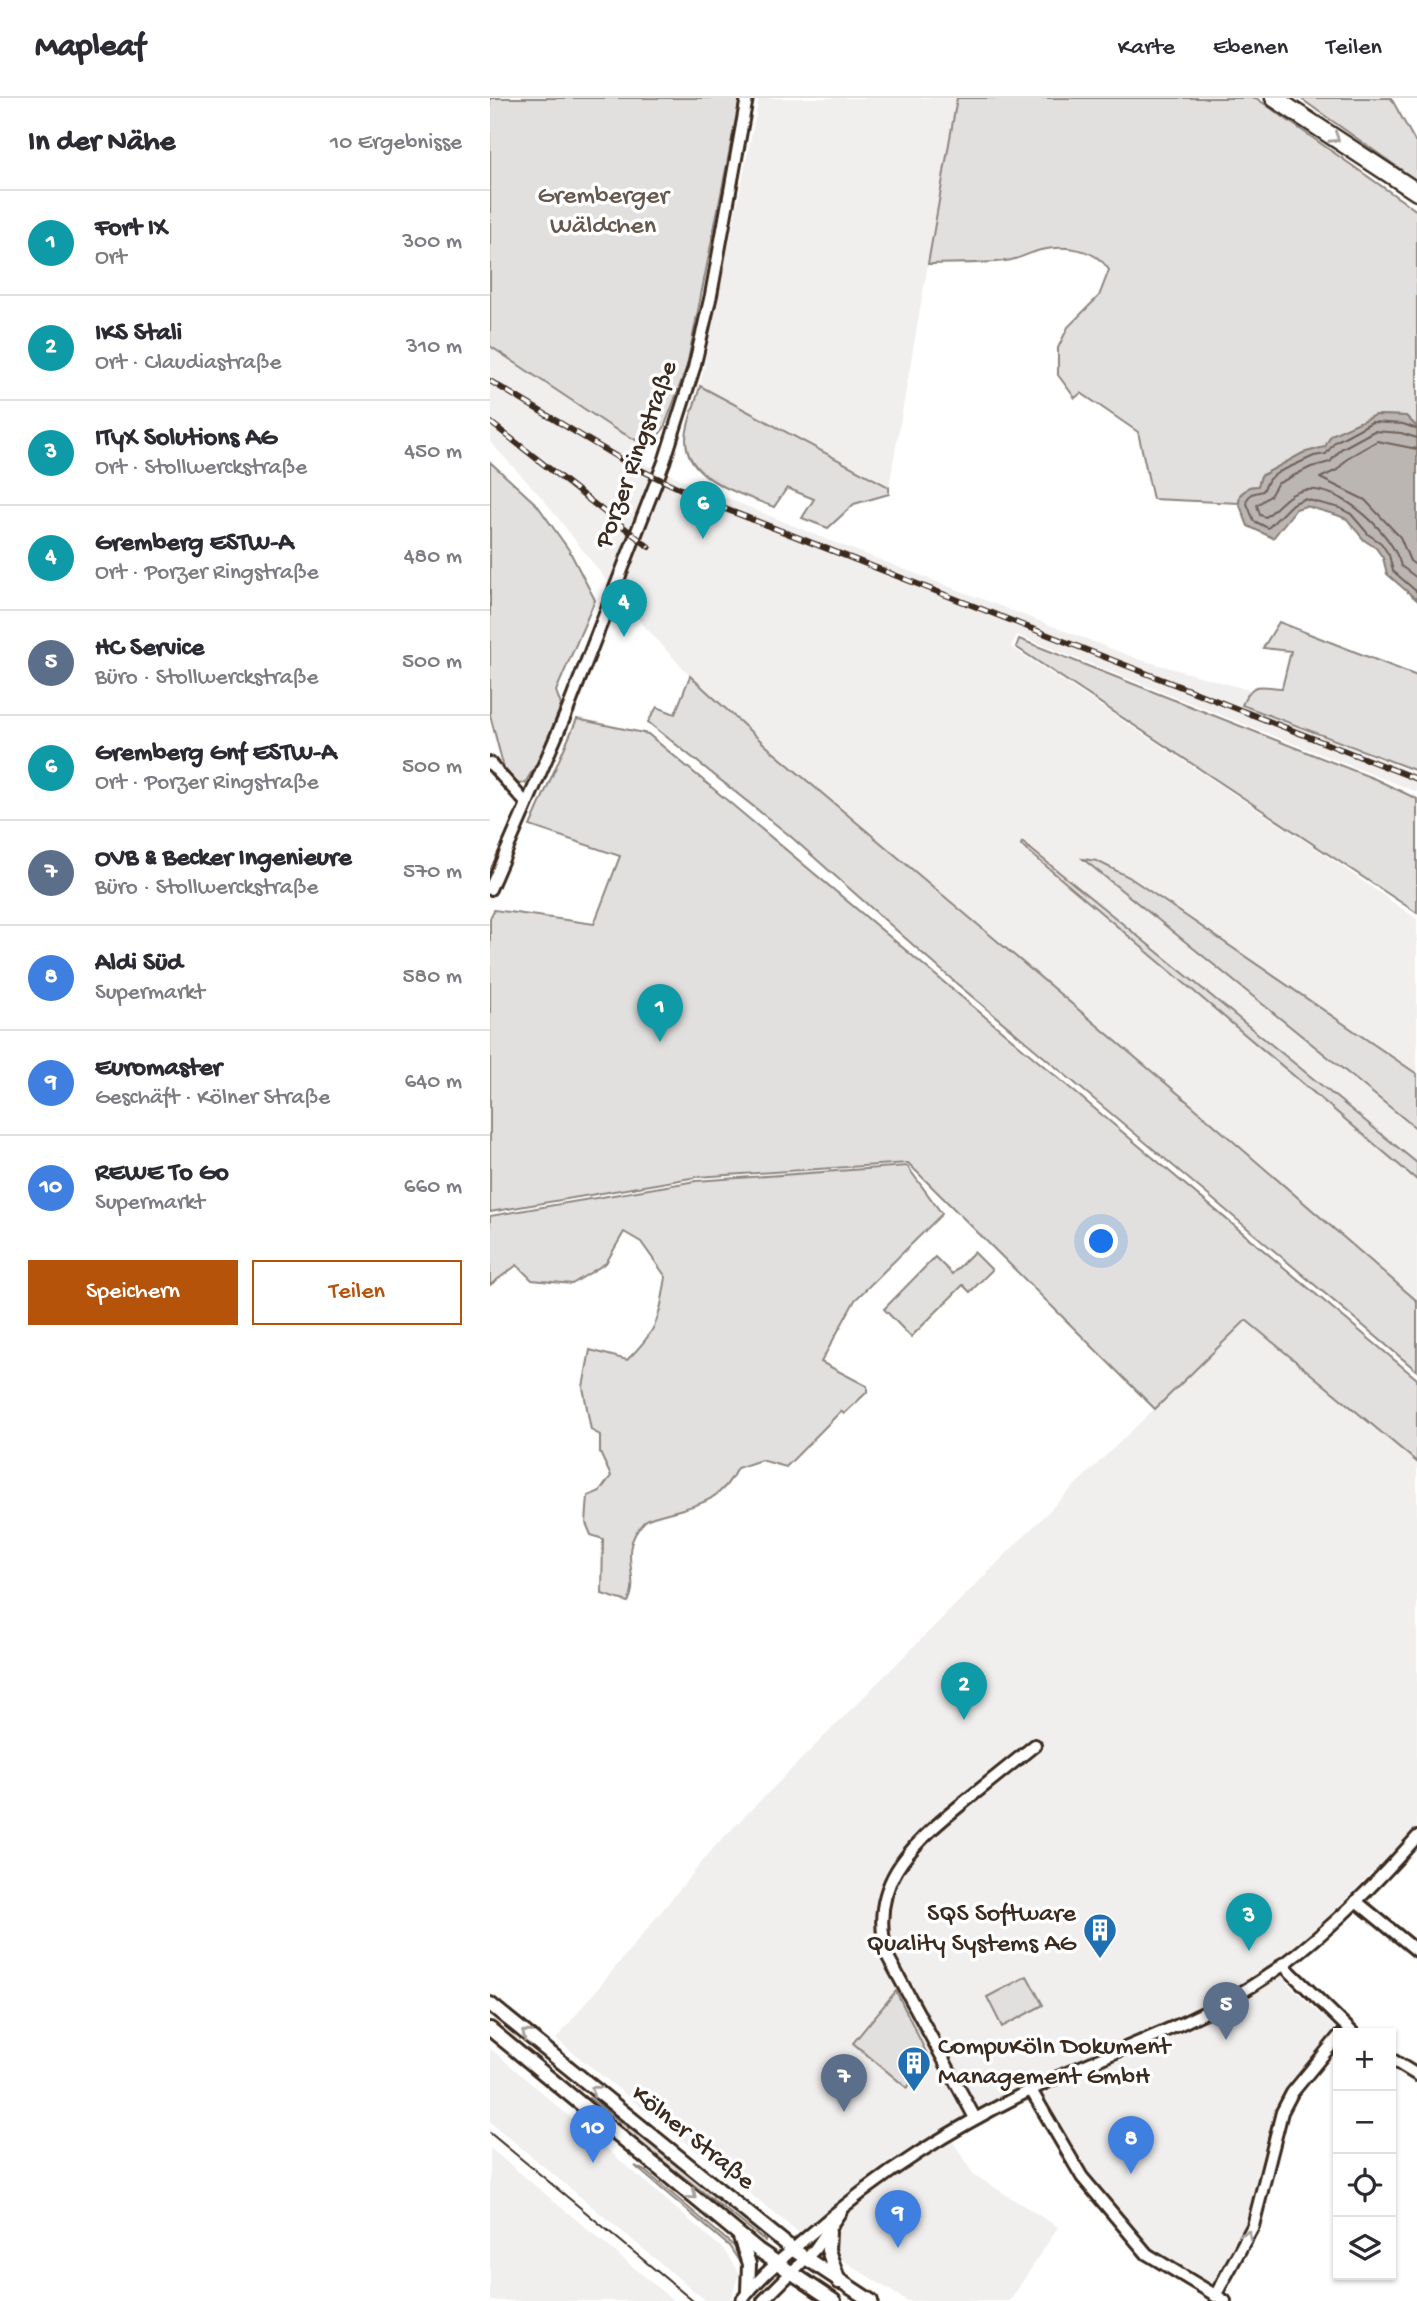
<!DOCTYPE html>
<html lang="de">
<head>
<meta charset="utf-8">
<style>
  :root { --surface:#fff; --page:#f7f7f7; --text:#2b2b33; --muted:#7c7c81; --line:#e1e1e2; --accent:#b45309 }
  body { margin:0; font-family:"Gochi Hand",sans-serif; background:var(--page); color:var(--text) }
  .controls { position:absolute; right:21px; bottom:21px; display:grid; overflow:hidden; border-radius:0px; box-shadow:0 2px 5px #0004 }
  .controls button { width:63px; height:63px; display:grid; place-items:center; padding:0; border:0; border-bottom:2px solid var(--line); background:var(--surface); color:var(--text); font:35px sans-serif }
  .you { position:absolute; left:612px; top:1144px; width:24px; height:24px; margin:-18px; border:5px solid #fff; border-radius:50%; background:#1a73e8; box-shadow:0 0 0 10px #1a73e833 }
  .badge { display:grid; place-items:center; width:46px; height:46px; border-radius:50%; background:var(--accent); color:#fff; font-size:23px; font-weight:700 }
  .pin { position:absolute; translate:-50% -58px; filter:drop-shadow(0 2px 4px #0008) }
  .pin::after { content:''; position:absolute; top:37px; width:24px; height:21px; background:inherit; clip-path:polygon(0 0,100% 0,50% 100%) }
  .list { margin:0; padding:0; list-style:none }
  h2 { display:flex; justify-content:space-between; align-items:center; height:91px; margin:0; padding:0 28px; font-size:30px }
  h2 small { font-size:23px; font-weight:400; color:var(--muted) }
  .list li { display:grid; grid-template-columns:46px 1fr auto; gap:21px; align-items:center; box-sizing:border-box; height:105px; padding:0 28px; border-top:2px solid var(--line) }
  .list b { display:block; font-size:26px; white-space:nowrap }
  .list p { margin:0; font-size:23px; white-space:nowrap; color:var(--muted) }
  .list em { font-size:23px; font-style:normal; color:var(--muted) }
  .actions { display:flex; gap:14px; padding:21px 28px }
  .actions a { flex:1; padding:16px 0; border:2px solid var(--accent); border-radius:0px; text-align:center; font-size:24px; color:var(--accent) }
  .actions .main { background:var(--accent); color:#fff }
  .icon { flex:none; width:38px; height:38px; fill:none; stroke:currentColor; stroke-width:2; stroke-linecap:round; stroke-linejoin:round }
  .map { position:relative; flex:none; width:927px; height:2203px; overflow:hidden }
  header { display:flex; align-items:center; gap:42px; box-sizing:border-box; height:98px; padding:0 35px; background:var(--surface); border-bottom:2px solid var(--line) }
  header strong { font-size:33px }
  nav { display:flex; gap:38px; margin-inline-start:auto; font-size:24px }
  main { display:flex }
  aside { flex:1; background:var(--surface) }
  .map>svg:first-child { display:block }
  .built { fill:#f1efee }
  .green { fill:#e2e0de; stroke:#8e857e; stroke-width:2 }
  .water { fill:#bcb6b3; stroke:#887e77; stroke-width:2 }
  .lines { fill:none; stroke-linecap:round; stroke-linejoin:round }
  .shore { stroke:#6f625a; stroke-width:2 }
  .minor-casing { stroke:#3b2a1e; stroke-width:16 }
  .major-casing { stroke:#3b2a1e; stroke-width:18 }
  .highway-casing { stroke:#3b2a1e; stroke-width:21 }
  .minor { stroke:#fff; stroke-width:10 }
  .major { stroke:#fff; stroke-width:12 }
  .highway { stroke:#fff; stroke-width:16 }
  .tram { stroke:#3b2a1e; stroke-width:2 }
  .rail-casing { stroke:#3b2a1e; stroke-width:6 }
  .rail { stroke:#fff; stroke-width:3.5; stroke-dasharray:10; stroke-linecap:butt }
  .oneway { stroke:#a79f9a }
  .labels { text-anchor:middle; dominant-baseline:central; stroke-width:7; stroke-linejoin:round; paint-order:stroke }
  .park-label { font-size:26px; fill:#65584e; stroke:#fff }
  .street-label { font-size:26px; fill:#3b2a1e; stroke:#fff }
  .poi-label { font-size:26px; fill:#3b2a1e; stroke:#fff; text-anchor:end }
</style>
</head>
<body>
<header>
<strong>Mapleaf</strong>
<nav><a>Karte</a><a>Ebenen</a><a>Teilen</a></nav>
</header>
<main>
<aside>
<h2>In der Nähe<small>10 Ergebnisse</small></h2>
<ul class="list">
<li><span class="badge" style="background:#0f9aa8">1</span><div><b>Fort IX</b><p>Ort</p></div><em>300 m</em></li>
<li><span class="badge" style="background:#0f9aa8">2</span><div><b>IKS Stali</b><p>Ort · Claudiastraße</p></div><em>310 m</em></li>
<li><span class="badge" style="background:#0f9aa8">3</span><div><b>ITyX Solutions AG</b><p>Ort · Stollwerckstraße</p></div><em>450 m</em></li>
<li><span class="badge" style="background:#0f9aa8">4</span><div><b>Gremberg ESTW-A</b><p>Ort · Porzer Ringstraße</p></div><em>480 m</em></li>
<li><span class="badge" style="background:#5c6f8a">5</span><div><b>HC Service</b><p>Büro · Stollwerckstraße</p></div><em>500 m</em></li>
<li><span class="badge" style="background:#0f9aa8">6</span><div><b>Gremberg Gnf ESTW-A</b><p>Ort · Porzer Ringstraße</p></div><em>500 m</em></li>
<li><span class="badge" style="background:#5c6f8a">7</span><div><b>OVB &amp; Becker Ingenieure</b><p>Büro · Stollwerckstraße</p></div><em>570 m</em></li>
<li><span class="badge" style="background:#3f7fe0">8</span><div><b>Aldi Süd</b><p>Supermarkt</p></div><em>580 m</em></li>
<li><span class="badge" style="background:#3f7fe0">9</span><div><b>Euromaster</b><p>Geschäft · Kölner Straße</p></div><em>640 m</em></li>
<li><span class="badge" style="background:#3f7fe0">10</span><div><b>REWE To Go</b><p>Supermarkt</p></div><em>660 m</em></li>
</ul>
<div class="actions"><a class="main">Speichern</a><a>Teilen</a></div>
</aside>
<div class="map">
<svg width="927" height="2203" viewBox="0 0 927 2203">
  <rect width="100%" height="100%" fill="#fff"/>
  <filter id="ink" filterUnits="userSpaceOnUse"><feTurbulence type="fractalNoise" baseFrequency=".0143" numOctaves="2"/><feDisplacementMap in="SourceGraphic" scale="14" xChannelSelector="R" yChannelSelector="G"/><feConvolveMatrix kernelMatrix="1 2 1 2 8 2 1 2 1" color-interpolation-filters="sRGB"/></filter>
  <g filter="url(#ink)">
    <g class="built">
      <polygon points="269,0 467,0 399,389 210,288"/>
      <polygon points="0,248 123,330 159,349 153,365 333,440 648,561 759,592 753,607 927,676 927,694 527,537 521,549 824,749 927,821 927,976 639,779 607,763 595,761 927,1031 927,1065 532,745 927,1082 927,1203 691,998 283,654 200,578 137,509 53,401 0,344"/>
      <polygon points="756,1222 927,1364 927,1747 917,1739 839,1818 790,1860 798,1886 846,1931 806,1980 788,2008 757,2126 717,2200 644,2149 589,2085 542,2007 531,2004 462,2042 483,2076 568,2129 520,2203 417,2203 305,2132 66,1941 227,1746 574,1398"/>
      <polygon points="0,1950 234,2152 249,2176 240,2203 216,2203 0,2024"/>
      <polygon points="0,2050 184,2203 0,2203"/>
    </g>
    <g class="green">
      <polygon points="0,0 250,0 197,268 174,330 159,349 123,330 0,248"/>
      <path d="M467,0H766L927,113V329L916,318L885,317L848,334L835,349L813,355L771,378L768,388L759,389L750,397L749,405L663,401L648,334L591,295L585,300L568,277V250L578,229L609,198L619,172C605,150 576,147 551,152C538,155 528,162 515,163C490,166 463,165 438,166Z"/>
      <polygon points="810,0 901,0 927,47 927,83"/>
      <path d="M210,288L399,389V396L364,406L338,430L312,420L324,401L297,390L284,409C254,397 196,382 196,342C196,325 206,305 210,288Z"/>
      <polygon points="0,364 47,407 79,452 105,502 66,593 71,607 52,657 35,685 29,686 15,674 0,617"/>
      <path d="M789,524L927,578V673L752,607C763,582 769,589 792,590L801,553L773,550Z"/>
      <polygon points="529,541 885,681 927,701 927,815 526,549"/>
      <polygon points="200,578 283,654 691,998 927,1203 927,1273 466,885 299,737 158,624 167,609 185,616"/>
      <polygon points="87,621 158,636 927,1281 927,1364 756,1222 665,1311 418,1065 207,1079 0,1114 0,820 4,812 104,826 130,758 40,728"/>
      <polygon points="532,744 927,1065 927,1082 531,747"/>
      <polygon points="593,761 607,763 639,779 927,976 927,1031"/>
      <path d="M417,1068L452,1116L365,1202L331,1264L377,1288V1294L354,1316L351,1313L296,1369L271,1362L247,1370C231,1404 208,1407 174,1416C167,1418 159,1419 154,1424C125,1455 152,1478 138,1504L112,1496L113,1441L101,1437L96,1425L98,1398L110,1393L121,1378L110,1355V1337L101,1332L93,1289L100,1252L137,1262C168,1232 169,1221 176,1179L151,1144L134,1134L116,1165L82,1186L42,1182L27,1167L0,1187V1118L206,1083Z"/>
      <polygon points="484,1154 502,1172 480,1194 473,1187 421,1239 394,1211 445,1159 462,1176"/>
      <polygon points="537,1878 553,1907 512,1929 497,1899"/>
      <polygon points="406,1893 440,1962 417,1990 363,1945"/>
      <path d="M99,2000L188,2067L276,2140L275,2143C216,2095 155,2051 97,2003Z"/>
      <polygon points="145,2068 155,2073 245,2149 252,2162 249,2163 239,2148"/>
    </g>
    <polygon class="water" points="885,317 916,318 927,329 927,502 897,476 893,460 886,450 874,442 857,421 847,417 816,408 806,411 783,440 758,428 749,405 750,397 759,389 768,388 771,378 813,355 835,349 841,337"/>
    <g class="lines">
      <g class="shore">
        <polyline points="927,331 913,326 882,324 845,344 836,356 824,358 789,374 779,381 773,393 761,396 756,403 764,423 778,430 802,406 814,401 850,410 861,416 879,437 891,445 899,457 903,473 927,494"/>
        <path d="M927,340L911,335L884,333L851,351L840,364L821,369L787,386L780,398L767,407L770,417L776,419C789,409 797,395 815,392C852,387 903,436 911,468L927,480"/>
        <polyline points="927,351 887,343 859,359 847,372 830,380 875,402 910,439 920,463 927,468"/>
      </g>
      <g class="minor-casing">
        <g id="minor">
          <polyline points="0,665 36,705"/>
          <polyline points="0,791 78,611 174,364 204,270 221,197 257,0"/>
          <polyline points="866,1803 927,1853"/>
          <polyline points="792,1866 863,1935"/>
          <polyline points="901,1961 927,1977"/>
          <polyline points="541,1992 592,2079 657,2156 735,2203"/>
          <path d="M485,2020L398,1859C376,1789 419,1749 468,1709C494,1688 519,1668 545,1647"/>
          <polyline points="725,2198 763,2128 792,2014 802,1995 848,1939"/>
          <path d="M251,2203C270,2178 292,2161 316,2140C390,2075 465,2028 555,1985C624,1952 697,1929 762,1888C823,1850 879,1793 927,1739"/>
          <polyline points="273,2203 325,2151 351,2113"/>
        </g>
      </g>
      <g class="major-casing">
        <g id="major">
          <polyline points="0,1906 302,2151 381,2203"/>
          <polyline points="0,1931 268,2152 344,2203"/>
          <polyline points="339,2134 338,2152 349,2184"/>
          <polyline points="250,2139 259,2166 258,2193"/>
        </g>
      </g>
      <g class="highway-casing">
        <polyline id="highway" points="784,0 927,94"/>
      </g>
      <use href="#minor" class="minor"/>
      <use href="#major" class="major"/>
      <use href="#highway" class="highway"/>
      <polyline class="tram" points="0,2035 203,2203"/>
      <g class="rail-casing">
        <g id="rail">
          <polyline points="0,283 142,368 225,407 927,681"/>
          <polyline points="0,324 159,449"/>
        </g>
      </g>
      <use href="#rail" class="rail"/>
    </g>
    <defs><path id="oneway-chevron" d="M-2-3.5L2.5 0L-2 3.5" fill="none" stroke-width="1.6" stroke-linecap="round" stroke-linejoin="round" transform="scale(1.75)"/></defs>
    <g class="oneway">
      <use href="#oneway-chevron" transform="translate(845 40) rotate(33)"/>
      <use href="#oneway-chevron" transform="translate(36 1936) rotate(-141)"/>
      <use href="#oneway-chevron" transform="translate(105 1992) rotate(-141)"/>
      <use href="#oneway-chevron" transform="translate(202 2097) rotate(40)"/>
      <use href="#oneway-chevron" transform="translate(757 2137) rotate(-62)"/>
    </g>
  </g>
  <defs>
    <g id="building-pin" transform="scale(1.75)"><path d="M0 17L-7.5 6A9.5 9.5 0 1 1 7.5 6Z" fill="#1f6fb2" stroke="#fff"/><path d="M-4-6H4V6H1V3H-1V6H-4ZM-2.5-4.3h1.7v1.8h-1.7ZM.8-4.3h1.7v1.8H.8ZM-2.5-1h1.7V.8h-1.7ZM.8-1h1.7V.8H.8Z" fill="#fff"/></g>
  </defs>
  <g fill-rule="evenodd">
    <use href="#building-pin" x="610" y="1832"/>
    <use href="#building-pin" x="424" y="1965"/>
  </g>
  <g class="labels">
    <g class="park-label">
      <text x="113" y="99">Gremberger<tspan x="113" dy="30">Wäldchen</tspan></text>
    </g>
    <g class="street-label">
      <text transform="translate(148 357) rotate(-70)">Porzer Ringstraße</text>
      <text transform="translate(202 2041) rotate(39)">Kölner Straße</text>
    </g>
    <g class="poi-label">
      <text x="586" y="1817">SQS Software<tspan x="586" dy="30">Quality Systems AG</tspan></text>
      <text x="448" y="1950" text-anchor="start">CompuKöln Dokument<tspan x="448" dy="30">Management GmbH</tspan></text>
    </g>
  </g>
</svg>
<div class="controls">
<button>+</button>
<button>−</button>
<button><svg class="icon" aria-label="locate" viewBox="0 0 24 24"><circle cx="12" cy="12" r="6"/><path d="M12 2v4M12 18v4M2 12h4M18 12h4"/></svg></button>
<button><svg class="icon" aria-label="layers" viewBox="0 0 24 24"><path d="M12 4l9 5-9 5-9-5zM3 14l9 5 9-5"/></svg></button>
</div>
<div class="you"></div>
<div class="pin badge" style="left:170px;top:944px;background:#0f9aa8">1</div>
<div class="pin badge" style="left:474px;top:1622px;background:#0f9aa8">2</div>
<div class="pin badge" style="left:759px;top:1853px;background:#0f9aa8">3</div>
<div class="pin badge" style="left:134px;top:539px;background:#0f9aa8">4</div>
<div class="pin badge" style="left:736px;top:1942px;background:#5c6f8a">5</div>
<div class="pin badge" style="left:213px;top:441px;background:#0f9aa8">6</div>
<div class="pin badge" style="left:354px;top:2014px;background:#5c6f8a">7</div>
<div class="pin badge" style="left:641px;top:2076px;background:#3f7fe0">8</div>
<div class="pin badge" style="left:408px;top:2150px;background:#3f7fe0">9</div>
<div class="pin badge" style="left:103px;top:2065px;background:#3f7fe0">10</div>
</div>
</main>
</body>
</html>
